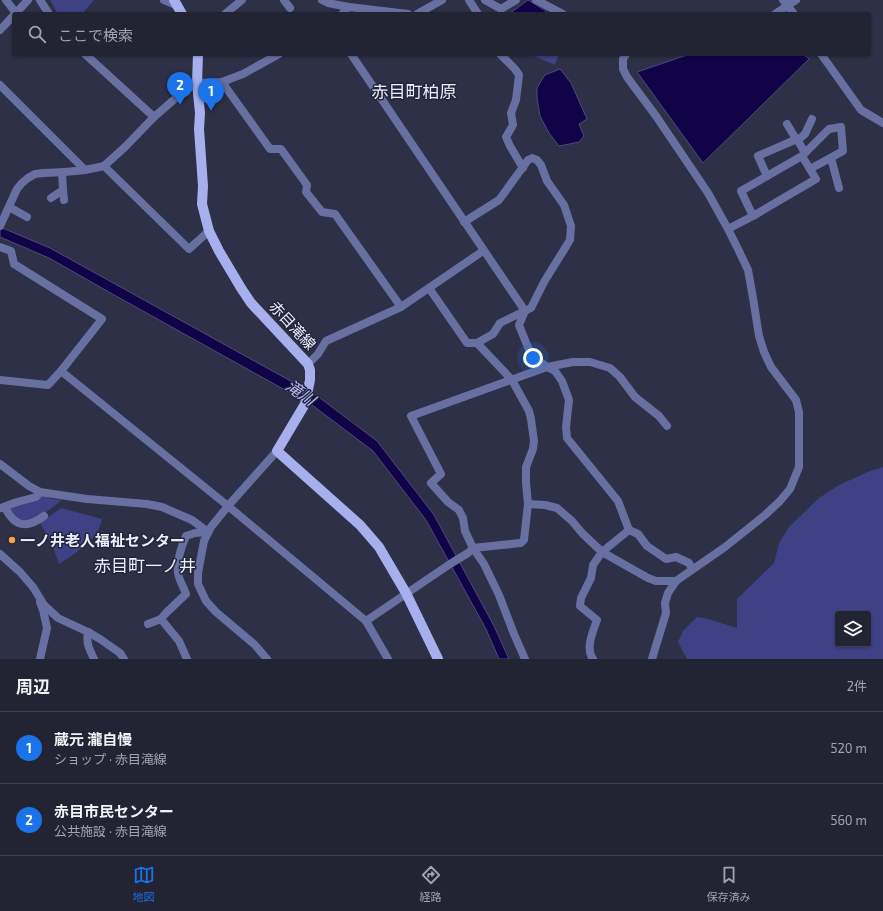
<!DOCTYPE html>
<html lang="ja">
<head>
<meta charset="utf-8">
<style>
  :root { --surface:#222434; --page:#2e3040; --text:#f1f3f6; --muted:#a2a4ac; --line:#3f414f; --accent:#1a73e8 }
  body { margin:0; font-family:"Exo 2","Noto Sans JP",sans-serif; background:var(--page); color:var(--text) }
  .controls { position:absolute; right:12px; bottom:12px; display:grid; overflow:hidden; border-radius:4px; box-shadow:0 1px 3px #0004 }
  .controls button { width:36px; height:36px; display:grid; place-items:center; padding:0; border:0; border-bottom:1px solid var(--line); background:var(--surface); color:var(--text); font:20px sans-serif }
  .you { position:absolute; left:533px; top:358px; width:14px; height:14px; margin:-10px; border:3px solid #fff; border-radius:50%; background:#1a73e8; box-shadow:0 0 0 6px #1a73e833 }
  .badge { display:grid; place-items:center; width:26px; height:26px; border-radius:50%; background:var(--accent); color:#fff; font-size:13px; font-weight:700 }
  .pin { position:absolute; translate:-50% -33px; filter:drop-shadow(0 1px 2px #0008) }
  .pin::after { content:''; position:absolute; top:21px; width:14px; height:12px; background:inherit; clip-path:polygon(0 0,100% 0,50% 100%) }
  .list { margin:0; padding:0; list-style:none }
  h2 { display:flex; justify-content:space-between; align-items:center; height:52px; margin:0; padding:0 16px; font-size:17px }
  h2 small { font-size:13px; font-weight:400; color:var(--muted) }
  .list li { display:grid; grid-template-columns:26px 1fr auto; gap:12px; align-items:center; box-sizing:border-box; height:72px; padding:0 16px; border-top:1px solid var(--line) }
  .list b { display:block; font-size:15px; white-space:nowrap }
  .list p { margin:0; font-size:13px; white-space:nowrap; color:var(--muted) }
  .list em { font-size:13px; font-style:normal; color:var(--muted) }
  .icon { flex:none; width:22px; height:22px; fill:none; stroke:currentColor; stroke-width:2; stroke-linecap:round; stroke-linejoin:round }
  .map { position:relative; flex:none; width:883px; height:659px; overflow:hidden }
  .search { position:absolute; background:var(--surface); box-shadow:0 1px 3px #0004; left:12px; right:12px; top:12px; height:44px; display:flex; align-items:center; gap:10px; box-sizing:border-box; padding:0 14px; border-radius:4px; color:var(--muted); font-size:15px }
  .sheet { height:196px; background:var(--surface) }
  nav { display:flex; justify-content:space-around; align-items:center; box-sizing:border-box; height:56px; border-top:1px solid var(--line); background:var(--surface); font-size:11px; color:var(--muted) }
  nav a { display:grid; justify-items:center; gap:2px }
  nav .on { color:var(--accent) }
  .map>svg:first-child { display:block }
  .green { fill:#3e4183; fill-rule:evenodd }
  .water { fill:#100347; stroke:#51497d }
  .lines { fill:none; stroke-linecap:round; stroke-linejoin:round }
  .minor { stroke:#686fa1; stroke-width:8 }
  .major { stroke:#a7afed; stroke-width:10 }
  .poi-dot { fill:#f3a443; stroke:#23263b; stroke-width:1.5 }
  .labels { text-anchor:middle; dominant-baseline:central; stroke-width:3; stroke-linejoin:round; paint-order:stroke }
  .street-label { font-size:15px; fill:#eaedfb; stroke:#23263b }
  .poi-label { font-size:15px; font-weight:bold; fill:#eaedfb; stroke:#23263b; text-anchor:start }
  .water-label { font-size:16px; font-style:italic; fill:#b5befb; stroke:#23263b }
  .quarter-label { font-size:17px; fill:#eaedfb; stroke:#23263b }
</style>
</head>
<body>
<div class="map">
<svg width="883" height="659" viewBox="0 0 883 659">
  <rect width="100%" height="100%" fill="#2d3046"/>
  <g class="green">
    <polygon points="50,0 94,0 82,14 58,14"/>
    <polygon points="534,54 559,54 555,65 534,56"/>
    <path d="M883,467V659H687L678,642L683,631L697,617L708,619L737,628V599L774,563L779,543L789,527L819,498L839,485L870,471ZM838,614H868V644H838Z"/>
    <polygon points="40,495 52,499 62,500 37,519 25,522 15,518 8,507"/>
    <path d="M61,508L102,519C99,538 74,555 59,564L51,542L40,523Z"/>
  </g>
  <g class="water">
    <polygon points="528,0 546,11 545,14 509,14"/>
    <polygon points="690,54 803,54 809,59 703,163 637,72"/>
    <polygon points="560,69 571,83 587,119 579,124 584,136 579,142 559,146 549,133 540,116 537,98 537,88 541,81 545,75"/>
    <polygon points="0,227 50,248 229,347 316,395 377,441 434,515 494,626 509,659 499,659 486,629 426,520 373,451 312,405 116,296 49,258 0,237"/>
  </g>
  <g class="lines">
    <g class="minor">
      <polyline points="6,0 16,13"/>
      <polyline points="40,0 49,14"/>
      <polyline points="164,0 178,6"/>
      <polyline points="284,0 290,8"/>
      <polyline points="322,0 328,3 349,7"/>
      <polyline points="469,0 478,14"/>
      <polyline points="485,0 501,9 516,0"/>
      <polyline points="536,0 563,14"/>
      <polyline points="783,0 794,14"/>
      <polyline points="15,14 28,0"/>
      <polyline points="225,14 242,0"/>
      <polyline points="342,14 349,7 408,14"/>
      <polyline points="417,14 442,0"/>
      <polyline points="775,14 796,0"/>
      <polyline points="0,30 14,15"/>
      <polyline points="85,54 154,117"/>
      <polyline points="351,54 525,311"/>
      <polyline points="500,54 515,69 519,75 516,100 511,113 513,125 506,137 510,146 523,168"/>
      <polyline points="626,54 623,59 623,69 627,77 656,116 708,193 728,229 738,249 748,270 753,298 759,336 764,352 771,367 796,400 799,412 799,467 790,489 780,501 765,515 725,547 676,581 668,593 665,603 666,613 652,659"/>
      <polyline points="821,54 861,110 883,123"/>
      <polyline points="222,82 270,149 281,149 307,185 306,192 322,212 335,214 401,307"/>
      <polyline points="0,85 85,170"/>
      <polyline points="787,124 796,139"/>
      <polyline points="798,140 805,134 812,119"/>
      <polyline points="831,158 839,188"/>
      <polyline points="104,166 189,249 209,231"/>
      <polyline points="767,176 758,156 797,139 805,153"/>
      <polyline points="63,190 64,200"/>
      <polyline points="51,198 63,190 62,172"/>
      <polyline points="9,207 27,217"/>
      <polyline points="753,216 741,191 802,156 829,129 841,127 843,151 810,169"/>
      <polyline points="0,226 17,189 22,183 28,178 35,174 44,173 65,172 85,170 104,166 125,147 154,117 185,90 197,83 222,82 243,74 279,54"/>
      <polyline points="728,229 753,216 816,179 802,156"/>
      <polyline points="0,247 11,251 14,264 102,319 61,371 48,385 0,380"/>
      <polyline points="429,288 467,343 477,343 493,334 500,323 531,308 544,282 570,240 571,226 564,205 547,181 541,165 537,160 532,158 528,160 499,200 464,222"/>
      <polyline points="525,311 519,325 527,345 532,356 547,367 555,371 562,381 569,400 566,427 567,438 618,501 629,530 638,534 647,546 666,559 676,557 689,563 692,569"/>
      <polyline points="308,364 318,354 326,341 401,307 483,251"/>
      <polyline points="61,371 228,506 366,621 388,659"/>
      <polyline points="0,464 29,486 40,492 87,499 147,504 162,507 192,520 208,532"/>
      <polyline points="528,504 545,505 557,508 572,521 582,533 602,552 648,578 656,581 676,581"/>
      <path d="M5,507C14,527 27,529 44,516"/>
      <polyline points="1,508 17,502 36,497 40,492"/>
      <polyline points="0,554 20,572 33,587 44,605 58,618 88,632 100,639 120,653 124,659"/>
      <polyline points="366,621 450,564 468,553 473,548 521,543 524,540 528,504 526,483 526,467 533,449 534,441 531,419 529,411 512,380 477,343"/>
      <polyline points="148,624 161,619"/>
      <path d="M88,632C86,644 89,648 94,659"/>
      <polyline points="40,659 47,628 43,610 40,602"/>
      <path d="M187,659L179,641L161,619L166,613L186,594C184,588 179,580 178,573C177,561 181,547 186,536L195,533L208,532"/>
      <polyline points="267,659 255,645 216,612 206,601 198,584 198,573 204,541 211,527 228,506 277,451"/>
      <polyline points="525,659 514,634 499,595 484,564 473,548 465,531 463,518 459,510 448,502 431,483 441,474 411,416 547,367 573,362 590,362 610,368 620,377 635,397 659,416 667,426"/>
      <path d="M593,659C585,649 593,631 597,620L580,606L581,598L591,578L593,565L602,552L629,530"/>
    </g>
    <g class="major">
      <polyline points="174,0 182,14"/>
      <polyline points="198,54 197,83 200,113 199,129 203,186 202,204 209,231 219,251 241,288 251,303 308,364 310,370 310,380 305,404 277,451 360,525 379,547 406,593 438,659"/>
    </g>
  </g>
  <circle class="poi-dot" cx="12" cy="540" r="4"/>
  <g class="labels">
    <g class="street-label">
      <text transform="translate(293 325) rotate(47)">赤目滝線</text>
    </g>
    <g class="poi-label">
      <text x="20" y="540">一ノ井老人福祉センター</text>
    </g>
    <g class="water-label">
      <text transform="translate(301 392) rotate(35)">滝川</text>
    </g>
    <g class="quarter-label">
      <text x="414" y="91">赤目町柏原</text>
      <text x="145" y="565">赤目町一ノ井</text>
    </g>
  </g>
</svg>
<div class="controls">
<button><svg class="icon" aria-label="layers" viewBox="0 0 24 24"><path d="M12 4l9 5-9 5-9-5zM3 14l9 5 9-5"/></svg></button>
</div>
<div class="you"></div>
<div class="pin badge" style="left:211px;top:111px">1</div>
<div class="pin badge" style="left:180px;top:105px">2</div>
<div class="search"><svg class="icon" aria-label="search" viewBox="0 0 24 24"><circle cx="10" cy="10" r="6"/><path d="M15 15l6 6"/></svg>ここで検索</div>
</div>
<section class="sheet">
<h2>周辺<small>2件</small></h2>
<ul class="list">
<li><span class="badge">1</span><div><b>蔵元 瀧自慢</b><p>ショップ · 赤目滝線</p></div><em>520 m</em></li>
<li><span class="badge">2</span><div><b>赤目市民センター</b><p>公共施設 · 赤目滝線</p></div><em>560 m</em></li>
</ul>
</section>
<nav>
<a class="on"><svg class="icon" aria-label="map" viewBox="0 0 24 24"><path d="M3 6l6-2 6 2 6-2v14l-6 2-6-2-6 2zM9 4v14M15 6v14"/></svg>地図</a>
<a><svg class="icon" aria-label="directions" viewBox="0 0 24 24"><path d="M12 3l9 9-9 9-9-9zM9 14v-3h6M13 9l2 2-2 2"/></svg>経路</a>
<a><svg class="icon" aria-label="saved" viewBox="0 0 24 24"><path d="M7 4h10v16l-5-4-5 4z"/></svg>保存済み</a>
</nav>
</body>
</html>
